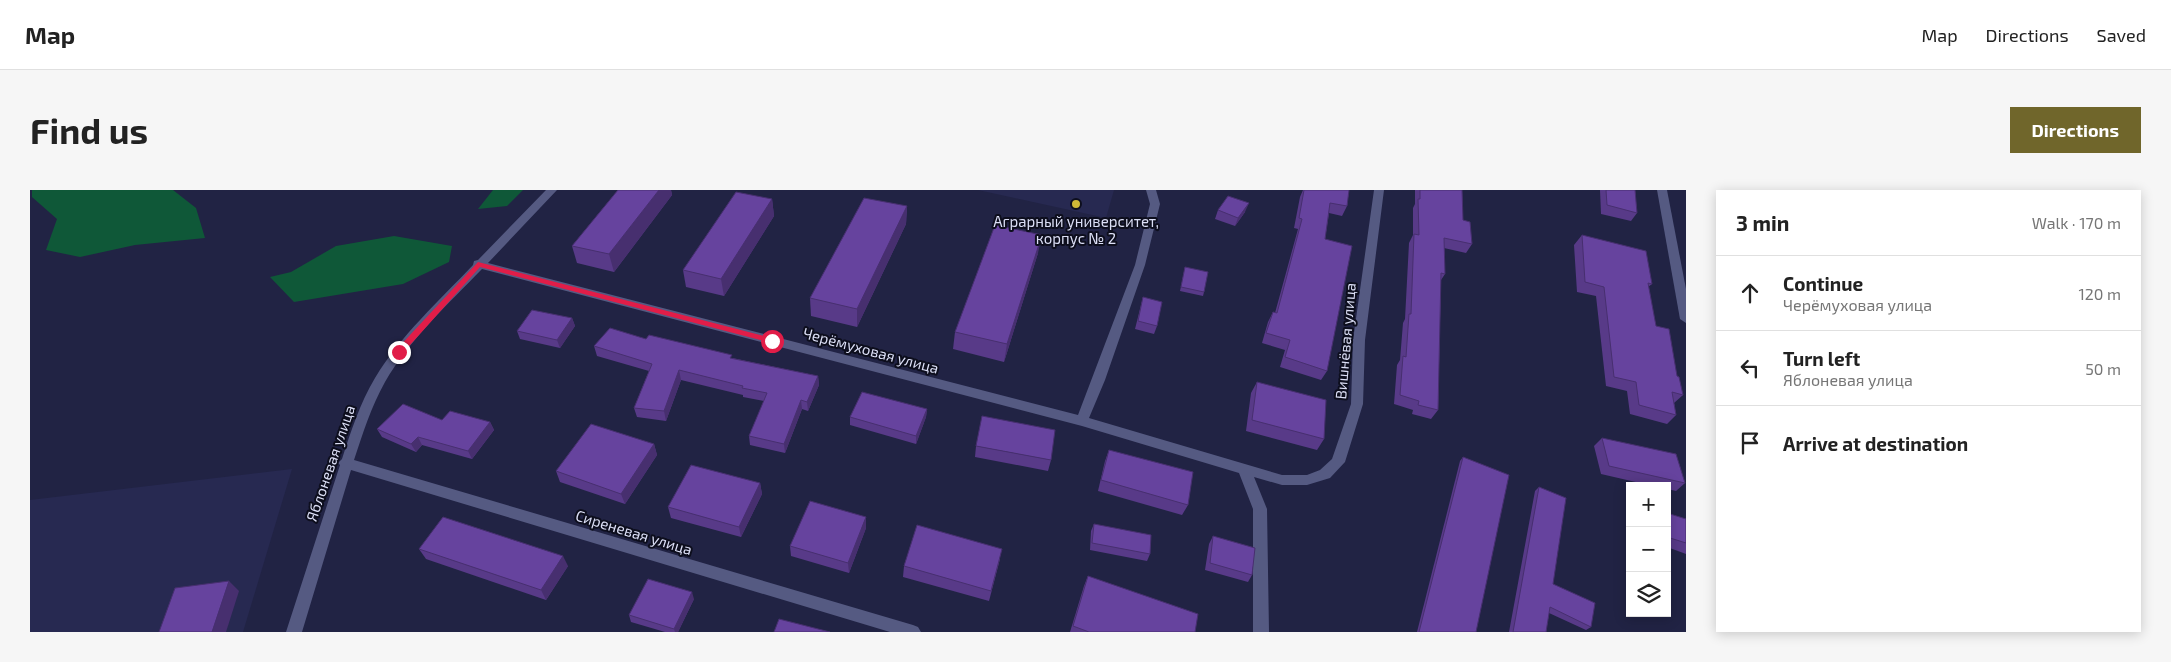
<!DOCTYPE html>
<html lang="en">
<head>
<meta charset="utf-8">
<style>
  :root { --surface:#fff; --page:#f6f6f6; --text:#222; --muted:#767676; --line:#e0e0e0; --accent:#70662b }
  body { margin:0; font-family:"Exo 2",sans-serif; background:var(--page); color:var(--text) }
  .controls { position:absolute; right:15px; bottom:15px; display:grid; overflow:hidden; border-radius:0px; box-shadow:0 2px 12px #0003 }
  .controls button { width:45px; height:45px; display:grid; place-items:center; padding:0; border:0; border-bottom:1px solid var(--line); background:var(--surface); color:var(--text); font:25px sans-serif }
  .stop { position:absolute; width:15px; height:15px; margin:-11px; border:4px solid #e11d48; border-radius:50%; background:#fff }
  .stop.end { background:#e11d48; border-color:#fff; box-shadow:0 1px 5px #0008 }
  .list { margin:0; padding:0; list-style:none }
  h2 { display:flex; justify-content:space-between; align-items:center; height:65px; margin:0; padding:0 20px; font-size:21px }
  h2 small { font-size:16px; font-weight:400; color:var(--muted) }
  .list li { display:grid; grid-template-columns:32px 1fr auto; gap:15px; align-items:center; box-sizing:border-box; height:75px; padding:0 20px; border-top:1px solid var(--line) }
  .list b { display:block; font-size:19px; white-space:nowrap }
  .list p { margin:0; font-size:16px; white-space:nowrap; color:var(--muted) }
  .list em { font-size:16px; font-style:normal; color:var(--muted) }
  .icon { flex:none; width:28px; height:28px; fill:none; stroke:currentColor; stroke-width:2; stroke-linecap:round; stroke-linejoin:round }
  .map { position:relative; flex:none; width:1656px; height:442px; overflow:hidden; border-radius:0px }
  header { display:flex; align-items:center; gap:30px; box-sizing:border-box; height:70px; padding:0 25px; background:var(--surface); border-bottom:1px solid var(--line) }
  header strong { font-size:24px }
  nav { display:flex; gap:28px; margin-inline-start:auto; font-size:18px }
  .intro { display:flex; align-items:center; justify-content:space-between; box-sizing:border-box; height:120px; padding:0 30px }
  h1 { margin:0; font-size:35px }
  .button { padding:12px 22px; border-radius:0px; background:var(--accent); color:#fff; font-size:18px; font-weight:700 }
  main { display:flex; gap:30px; padding:0 30px }
  aside { flex:1; background:var(--surface); border-radius:0px; box-shadow:0 2px 12px #0003 }
  .map>svg:first-child { display:block }
  .built { fill:#272951 }
  .green { fill:#0f5838 }
  .lines { fill:none; stroke-linecap:round; stroke-linejoin:round }
  .minor { fill:#555a82; fill-rule:evenodd }
  .wall { fill:#583a88 }
  .shaded-wall { fill:#472f6f }
  .building { fill:#66439e; stroke:#472f6f }
  .route { fill:#e11d48 }
  .poi-dot { fill:#cfb837; stroke:#0d0e1d; stroke-width:2 }
  .labels { text-anchor:middle; dominant-baseline:central; stroke-width:4; stroke-linejoin:round; paint-order:stroke }
  .poi-label { font-size:15px; fill:#dcdff6; stroke:#0d0e1d }
  .street-label { font-size:15px; fill:#dcdff6; stroke:#0d0e1d }
</style>
</head>
<body>
<header>
<strong>Map</strong>
<nav><a>Map</a><a>Directions</a><a>Saved</a></nav>
</header>
<div class="intro"><h1>Find us</h1><a class="button">Directions</a></div>
<main>
<div class="map">
<svg width="1656" height="442" viewBox="0 0 1656 442">
  <rect width="100%" height="100%" fill="#212344"/>
  <g class="built">
    <polygon points="948,0 1084,0 1076,28"/>
    <polygon points="262,279 213,442 0,442 0,310"/>
  </g>
  <g class="green">
    <polygon points="2,0 143,0 166,18 175,48 105,55 50,67 16,60 27,29 2,7"/>
    <polygon points="463,0 493,0 477,16 448,19"/>
    <polygon points="364,46 422,56 419,72 373,94 264,112 240,87 261,82 306,56"/>
  </g>
  <g class="lines">
    <g class="minor">
      <path d="M516,0H527L458,73L1048,225L1105,75L1120,14L1116,0H1126L1130,14L1115,75L1075,190L1059,228L1252,285H1277L1290,280L1302,269L1321,214L1323,150L1344,0H1354L1335,150L1333,214L1315,272L1300,288L1277,295H1252L1224,287L1237,319L1239,442H1223V319L1209,283L1052,236L452,79C418,114 380,149 355,192C341,217 333,243 324,270L883,435L888,437L891,442H860L321,280L272,442H256L310,275L308,273L312,269C321,241 330,213 345,188C371,145 409,111 443,75L444,71L448,70Z"/>
      <polygon points="1627,0 1637,0 1656,99 1656,133 1650,129"/>
    </g>
  </g>
  <g class="wall">
    <polygon points="588,0 641,0 642,5 584,82 547,73 542,56"/>
    <polygon points="1273,0 1319,0 1317,16 1312,26 1299,23 1295,49 1297,181 1291,190 1250,177 1255,160 1232,153 1238,132 1243,122 1245,123 1268,39 1264,38 1270,7"/>
    <polygon points="1385,0 1432,0 1433,30 1442,54 1436,63 1414,58 1415,84 1411,90 1408,220 1401,229 1382,224 1383,220 1364,214 1367,175 1370,170 1373,133 1375,129 1379,53 1383,45 1383,18 1385,14"/>
    <polygon points="1570,0 1605,0 1607,23 1601,31 1571,24"/>
    <polygon points="742,9 744,26 694,106 656,97 653,80"/>
    <polygon points="877,16 876,34 827,137 781,126 780,108"/>
    <polygon points="1188,20 1215,22 1205,36 1185,29"/>
    <polygon points="1552,45 1622,94 1618,97 1626,136 1647,186 1653,205 1644,213 1646,225 1637,234 1600,224 1597,201 1576,196 1566,106 1547,102 1544,55"/>
    <polygon points="1008,63 974,172 923,159 925,142"/>
    <polygon points="1155,77 1174,102 1173,106 1150,101"/>
    <polygon points="1113,107 1127,136 1124,144 1105,139"/>
    <polygon points="542,128 545,136 530,158 490,149 487,141"/>
    <polygon points="616,149 702,168 788,186 789,195 778,221 772,219 755,263 720,255 719,246 734,211 713,207 713,205 651,190 636,231 607,227 604,218 619,181 567,166 564,156"/>
    <polygon points="1227,192 1294,249 1287,260 1216,241 1221,203"/>
    <polygon points="897,219 896,227 886,254 820,235 820,227"/>
    <polygon points="412,230 460,232 464,240 442,269 392,255 386,262 352,247 347,239"/>
    <polygon points="1572,248 1655,293 1646,301 1637,299 1637,296 1623,296 1571,284 1564,256"/>
    <polygon points="624,254 627,265 595,314 530,292 526,281"/>
    <polygon points="946,256 1021,270 1018,281 945,267"/>
    <polygon points="1079,260 1158,315 1152,325 1068,301 1075,271"/>
    <polygon points="1433,267 1446,442 1387,442 1430,271"/>
    <polygon points="730,293 732,304 711,347 641,328 638,317"/>
    <polygon points="1509,297 1523,394 1561,437 1556,440 1519,423 1516,442 1479,442 1505,301"/>
    <polygon points="1637,323 1656,329 1656,364 1637,357"/>
    <polygon points="1064,334 1120,364 1117,371 1060,360 1061,341"/>
    <polygon points="836,338 819,383 761,366 760,356"/>
    <polygon points="1183,346 1222,385 1218,392 1175,380 1179,354"/>
    <polygon points="389,359 538,376 516,410 396,369"/>
    <polygon points="970,369 959,411 873,387 874,376"/>
    <polygon points="1058,386 1165,442 1040,442 1054,396"/>
    <polygon points="664,409 648,442 635,442 601,432 599,425"/>
  </g>
  <g class="shaded-wall">
    <polygon points="629,0 641,0 642,5 584,82 579,64"/>
    <polygon points="742,9 744,26 694,106 691,89"/>
    <polygon points="1219,13 1215,22 1205,36 1208,28"/>
    <polygon points="877,16 876,34 827,137 827,119"/>
    <polygon points="1012,45 1008,63 974,172 977,154"/>
    <polygon points="542,128 545,136 530,158 527,150"/>
    <polygon points="649,180 651,190 636,231 634,221"/>
    <polygon points="788,186 789,195 778,221 777,212"/>
    <polygon points="771,210 772,219 755,263 754,254"/>
    <polygon points="897,219 896,227 886,254 886,246"/>
    <polygon points="460,232 464,240 442,269 438,261"/>
    <polygon points="388,247 392,255 386,262 381,254"/>
    <polygon points="624,254 627,265 595,314 591,304"/>
    <polygon points="730,293 732,304 711,347 709,337"/>
    <polygon points="836,327 836,338 819,383 818,373"/>
    <polygon points="533,366 538,376 516,410 511,400"/>
    <polygon points="199,391 209,401 196,442 182,442"/>
    <polygon points="662,402 664,409 648,442 645,442 644,439"/>
  </g>
  <g class="building">
    <polygon points="588,0 629,0 579,64 542,56"/>
    <polygon points="1274,0 1319,0 1317,16 1300,13 1295,49 1322,56 1297,181 1255,167 1260,150 1236,143 1243,122 1247,123 1272,29 1269,28"/>
    <polygon points="1390,0 1432,0 1433,30 1440,32 1442,54 1414,48 1415,84 1411,83 1408,220 1388,215 1389,211 1370,205 1373,166 1376,167 1379,124 1381,124 1384,44 1389,45 1388,9 1390,9"/>
    <polygon points="1576,0 1605,0 1607,23 1577,15"/>
    <polygon points="706,2 742,9 691,89 653,80"/>
    <polygon points="1198,6 1219,13 1208,28 1188,20"/>
    <polygon points="834,8 877,16 827,119 780,108"/>
    <polygon points="965,35 1012,45 977,154 925,142"/>
    <polygon points="1552,45 1616,61 1622,94 1618,93 1626,136 1639,139 1647,186 1649,187 1653,205 1642,202 1646,225 1609,215 1606,192 1584,187 1574,97 1555,92"/>
    <polygon points="1155,77 1178,82 1174,102 1151,97"/>
    <polygon points="1113,107 1132,112 1127,136 1108,131"/>
    <polygon points="502,120 542,128 527,150 487,141"/>
    <polygon points="580,138 616,149 619,145 702,165 700,168 788,186 777,212 771,210 754,254 719,246 737,203 712,198 713,196 649,180 634,221 604,218 622,174 564,156"/>
    <polygon points="1227,192 1296,210 1294,249 1222,230"/>
    <polygon points="832,202 897,219 886,246 820,227"/>
    <polygon points="373,214 412,230 420,221 460,232 438,261 388,247 381,254 347,239"/>
    <polygon points="952,226 1025,240 1021,270 946,256"/>
    <polygon points="561,234 624,254 591,304 526,281"/>
    <polygon points="1572,248 1646,264 1655,293 1579,276"/>
    <polygon points="1079,260 1163,282 1158,315 1071,290"/>
    <polygon points="1433,267 1479,285 1446,442 1389,442"/>
    <polygon points="661,275 730,293 709,337 638,317"/>
    <polygon points="1509,297 1536,308 1523,394 1565,413 1561,437 1520,417 1516,442 1483,442"/>
    <polygon points="780,311 836,327 818,373 760,356"/>
    <polygon points="1637,323 1656,329 1656,353 1637,347"/>
    <polygon points="413,327 533,366 511,400 389,359"/>
    <polygon points="1064,334 1121,345 1120,364 1062,353"/>
    <polygon points="887,335 972,359 961,401 874,376"/>
    <polygon points="1183,346 1225,358 1222,385 1180,373"/>
    <polygon points="1058,386 1168,424 1165,442 1059,442 1043,436"/>
    <polygon points="618,389 662,402 644,439 599,425"/>
    <polygon points="199,391 182,442 129,442 145,398"/>
    <polygon points="749,429 800,442 744,442"/>
  </g>
  <polygon class="route" points="448,72 742,148 746,151 742,153 450,77 372,164 366,164 366,160"/>
  <circle class="poi-dot" cx="1046" cy="14" r="5"/>
  <g class="labels">
    <g class="poi-label">
      <text x="1046" y="31">Аграрный университет,<tspan x="1046" dy="17">корпус № 2</tspan></text>
    </g>
    <g class="street-label">
      <text transform="translate(1315 151) rotate(-85)">Вишнёвая улица</text>
      <text transform="translate(841 160) rotate(15)">Черёмуховая улица</text>
      <text transform="translate(300 273) rotate(-71)">Яблоневая улица</text>
      <text transform="translate(604 342) rotate(17)">Сиреневая улица</text>
    </g>
  </g>
</svg>
<div class="controls">
<button>+</button>
<button>−</button>
<button><svg class="icon" aria-label="layers" viewBox="0 0 24 24"><path d="M12 4l9 5-9 5-9-5zM3 14l9 5 9-5"/></svg></button>
</div>
<div class="stop" style="left:742px;top:151px"></div>
<div class="stop end" style="left:369px;top:162px"></div>
</div>
<aside>
<h2>3 min<small>Walk · 170 m</small></h2>
<ul class="list">
<li><svg class="icon" aria-label="ahead" viewBox="0 0 24 24"><path d="M12 20V5M6 11l6-6 6 6"/></svg><div><b>Continue</b><p>Черёмуховая улица</p></div><em>120 m</em></li>
<li><svg class="icon" aria-label="left" viewBox="0 0 24 24"><path d="M17 20v-9H6M10 6l-5 5 5 5"/></svg><div><b>Turn left</b><p>Яблоневая улица</p></div><em>50 m</em></li>
<li><svg class="icon" aria-label="arrive" viewBox="0 0 24 24"><path d="M6 21V4h12l-3 4 3 4H6"/></svg><div><b>Arrive at destination</b></div></li>
</ul>
</aside>
</main>
</body>
</html>
